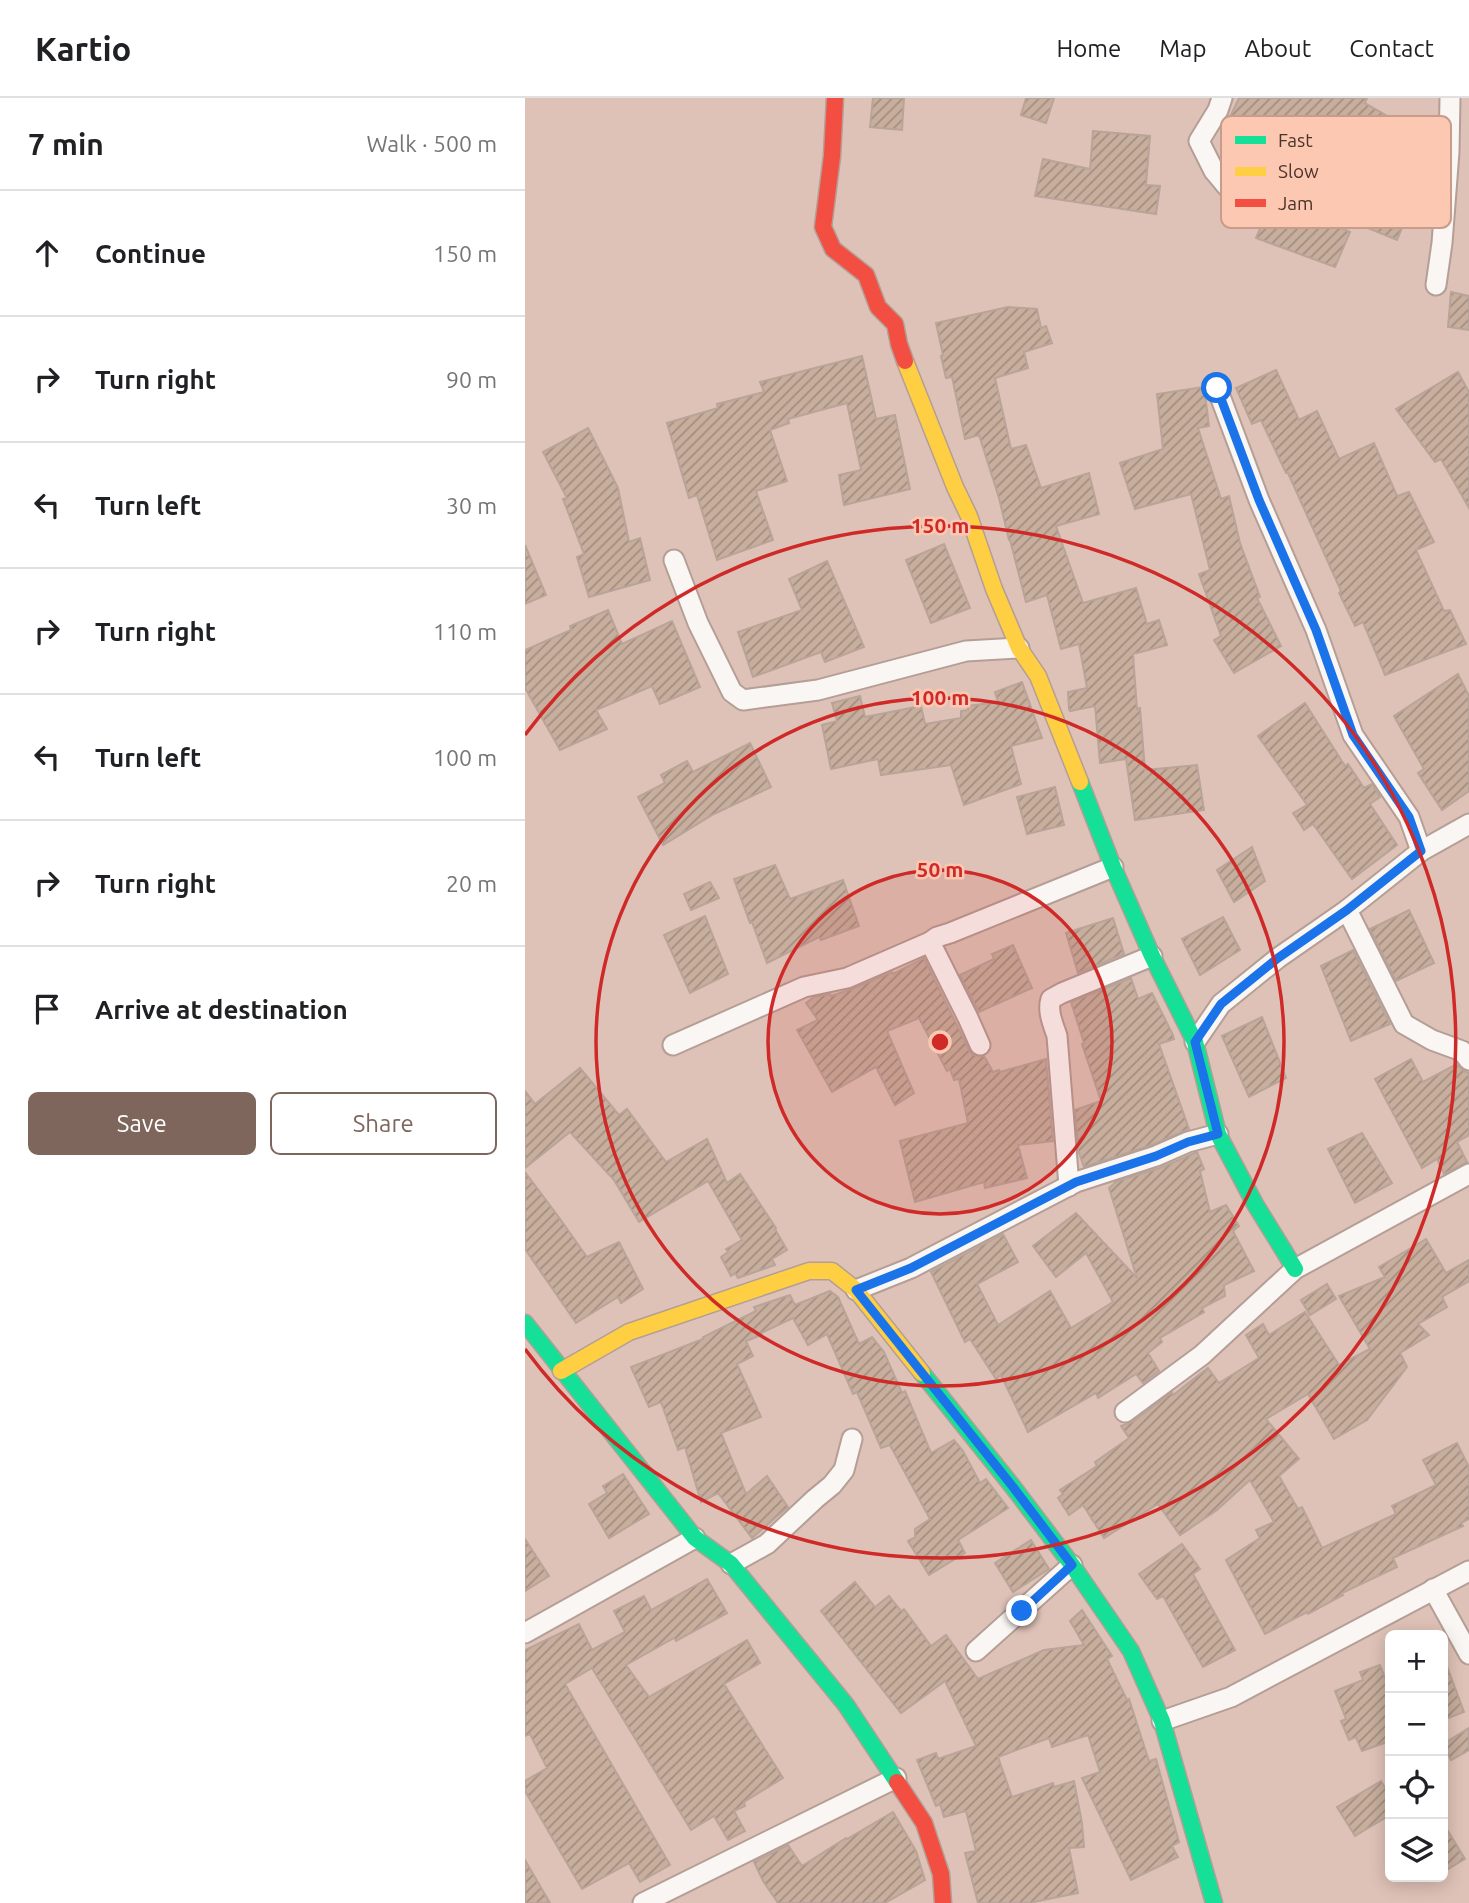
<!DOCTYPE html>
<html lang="en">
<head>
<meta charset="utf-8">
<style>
  :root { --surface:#fff; --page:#f2f2f2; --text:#202124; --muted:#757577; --line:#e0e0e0; --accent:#7e665d }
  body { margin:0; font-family:Ubuntu,sans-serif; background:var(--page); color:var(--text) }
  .controls { position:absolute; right:21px; bottom:21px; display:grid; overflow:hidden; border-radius:10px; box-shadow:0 4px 18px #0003 }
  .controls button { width:63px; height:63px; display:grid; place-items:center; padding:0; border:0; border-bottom:2px solid var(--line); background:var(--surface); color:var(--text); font:35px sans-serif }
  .stop { position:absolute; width:21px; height:21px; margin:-16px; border:5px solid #1a73e8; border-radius:50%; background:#fff }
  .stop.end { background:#1a73e8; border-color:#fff; box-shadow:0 2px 7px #0008 }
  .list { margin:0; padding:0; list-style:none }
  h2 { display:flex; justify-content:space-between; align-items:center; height:91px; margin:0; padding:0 28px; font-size:30px }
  h2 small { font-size:23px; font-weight:400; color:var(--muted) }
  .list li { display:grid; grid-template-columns:46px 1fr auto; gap:21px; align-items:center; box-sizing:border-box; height:126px; padding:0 28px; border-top:2px solid var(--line) }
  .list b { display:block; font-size:26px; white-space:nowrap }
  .list em { font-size:23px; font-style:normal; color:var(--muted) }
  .actions { display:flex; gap:14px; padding:21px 28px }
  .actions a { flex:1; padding:16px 0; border:2px solid var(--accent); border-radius:10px; text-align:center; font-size:24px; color:var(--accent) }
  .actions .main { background:var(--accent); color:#fff }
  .icon { flex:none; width:38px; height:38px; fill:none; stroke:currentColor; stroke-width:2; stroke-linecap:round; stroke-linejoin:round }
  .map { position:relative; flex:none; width:944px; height:1805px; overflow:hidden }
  header { display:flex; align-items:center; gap:42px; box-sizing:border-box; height:98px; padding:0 35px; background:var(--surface); border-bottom:2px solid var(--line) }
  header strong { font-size:33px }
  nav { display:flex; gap:38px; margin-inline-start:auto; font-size:24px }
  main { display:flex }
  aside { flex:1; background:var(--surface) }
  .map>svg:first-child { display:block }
  .building { fill:url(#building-hatch); stroke:#b9a499; stroke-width:2 }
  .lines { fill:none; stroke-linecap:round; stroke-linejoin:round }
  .street-casing { stroke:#b49e95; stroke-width:23 }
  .fast-casing { stroke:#b49e95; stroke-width:19 }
  .slow-casing { stroke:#b49e95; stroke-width:19 }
  .jam-casing { stroke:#b49e95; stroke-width:19 }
  .street { stroke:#faf6f4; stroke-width:19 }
  .fast { stroke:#16e098; stroke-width:16 }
  .slow { stroke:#ffcf43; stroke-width:16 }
  .jam { stroke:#f24e42; stroke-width:16 }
  .route { stroke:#1a73e8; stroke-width:9 }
  .ring { fill:none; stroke:#cf2928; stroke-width:3.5 }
  .key { fill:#fdc8b2; stroke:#c79c8a; stroke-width:2 }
  .key-label { font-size:19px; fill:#49342c }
  .centre { fill:#cf2928; stroke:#fdc8b2; stroke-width:3.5 }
  .ring-label { font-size:21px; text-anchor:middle; font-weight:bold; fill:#cf2928; stroke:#fdc8b2; stroke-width:5; stroke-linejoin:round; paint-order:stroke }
</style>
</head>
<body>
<header>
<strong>Kartio</strong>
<nav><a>Home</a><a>Map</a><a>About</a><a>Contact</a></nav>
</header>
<main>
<aside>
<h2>7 min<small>Walk · 500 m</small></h2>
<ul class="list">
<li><svg class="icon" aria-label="ahead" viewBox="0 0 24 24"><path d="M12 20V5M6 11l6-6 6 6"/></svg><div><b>Continue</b></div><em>150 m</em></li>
<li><svg class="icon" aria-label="right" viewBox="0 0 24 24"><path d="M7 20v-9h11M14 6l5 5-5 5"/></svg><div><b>Turn right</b></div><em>90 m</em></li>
<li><svg class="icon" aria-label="left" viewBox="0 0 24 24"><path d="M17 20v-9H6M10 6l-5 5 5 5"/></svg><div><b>Turn left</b></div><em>30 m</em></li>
<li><svg class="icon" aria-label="right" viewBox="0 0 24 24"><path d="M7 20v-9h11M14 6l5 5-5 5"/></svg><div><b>Turn right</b></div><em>110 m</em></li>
<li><svg class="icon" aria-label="left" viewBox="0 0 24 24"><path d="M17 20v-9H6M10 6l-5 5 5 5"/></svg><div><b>Turn left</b></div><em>100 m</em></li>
<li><svg class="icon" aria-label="right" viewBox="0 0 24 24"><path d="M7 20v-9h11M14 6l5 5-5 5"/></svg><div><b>Turn right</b></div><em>20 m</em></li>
<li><svg class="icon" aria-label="arrive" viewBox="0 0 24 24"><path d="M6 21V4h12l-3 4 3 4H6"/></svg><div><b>Arrive at destination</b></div></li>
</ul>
<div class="actions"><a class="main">Save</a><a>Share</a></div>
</aside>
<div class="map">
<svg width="944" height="1805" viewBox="0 0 944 1805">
  <defs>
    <pattern id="building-hatch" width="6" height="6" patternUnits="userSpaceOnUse" patternTransform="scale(1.75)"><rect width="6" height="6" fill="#c7ae9d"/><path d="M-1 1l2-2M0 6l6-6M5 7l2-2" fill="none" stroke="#a48e80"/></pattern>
  </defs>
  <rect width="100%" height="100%" fill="#dfc2b7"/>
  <g class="building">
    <polygon points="348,0 379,0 377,32 345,29"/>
    <polygon points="501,0 529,0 521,25 496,17"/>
    <polygon points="714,0 842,0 840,5 909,45 904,73 901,72 872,142 823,122 846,56 782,35 779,40 748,24 741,39 704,21"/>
    <polygon points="568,33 625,38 621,87 635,88 631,116 510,98 518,61 565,71"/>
    <polygon points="742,95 789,112 787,115 825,134 810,169 731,140 741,117 734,114"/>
    <polygon points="926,194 944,198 944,232 923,229"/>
    <polygon points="483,209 512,211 516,230 521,228 527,245 499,254 503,270 470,280 486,351 501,347 516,390 564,375 574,416 531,428 558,505 611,490 622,526 634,522 642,547 608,556 612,611 615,610 620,672 672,667 679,712 610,722 601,661 575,665 570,608 545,613 544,611 543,594 562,590 554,546 536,551 522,497 501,504 485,442 484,442 474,400 454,337 440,341 427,279 421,280 416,258 418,257 411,225"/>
    <polygon points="337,258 351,321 370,317 385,391 319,407 314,377 336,372 322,305 263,321 264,325 245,332 262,383 231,393 248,442 192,462 172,397 164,400 142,325 193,310 192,306 239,294 235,284"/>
    <polygon points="751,272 774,322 792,313 814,361 849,345 872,398 884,394 909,444 891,452 919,513 925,512 941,546 860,577 838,524 830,528 814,495 816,493 763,375 761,375 736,322 727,326 711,290"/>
    <polygon points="933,274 944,294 944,410 916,361 910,364 871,311"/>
    <polygon points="679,289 684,328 673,330 696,401 704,398 715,445 735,499 732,500 756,548 709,575 689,542 696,538 674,476 685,472 666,396 610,411 595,365 638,351 632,296"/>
    <polygon points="63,330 93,390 104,444 115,440 125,482 64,499 52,459 59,456 38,401 42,400 18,354"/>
    <polygon points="419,446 445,510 406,525 381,462"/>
    <polygon points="0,447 21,497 0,506"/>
    <polygon points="302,463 339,549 300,564 296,554 228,579 213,534 277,512 264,481"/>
    <polygon points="83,512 97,546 147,523 175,589 135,606 127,588 71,612 82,631 35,652 0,590 0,552 46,532 45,528"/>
    <polygon points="933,576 944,598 944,693 917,712 893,675 899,671 869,618"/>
    <polygon points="497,584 517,640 486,648 496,686 439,707 426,667 356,677 353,661 306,671 297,627 312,623 307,605 335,598 340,619 396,608 400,626 436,620 436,613 443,612 443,608 473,604 470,594"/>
    <polygon points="780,605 820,668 823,666 839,690 847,686 855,699 845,706 872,747 827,781 788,726 779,732 768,715 782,707 733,638"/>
    <polygon points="225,645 246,689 189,716 138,747 113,699 140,685 136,677 162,663 168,674"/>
    <polygon points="530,689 539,727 502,736 492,699"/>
    <polygon points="727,749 740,783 709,804 692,772"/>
    <polygon points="250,767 265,801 318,782 334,828 296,842 294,839 242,865 227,824 225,825 209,781"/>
    <polygon points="185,784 194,800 166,812 159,796"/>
    <polygon points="884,812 909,865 871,883 845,831"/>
    <polygon points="180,818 203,876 165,895 139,837"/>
    <polygon points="698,819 715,852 675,877 657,841"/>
    <polygon points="588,820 599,856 553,875 541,835"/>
    <polygon points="488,847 507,890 454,914 435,877 469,861 467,856"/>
    <polygon points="828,852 865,926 826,943 796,868"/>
    <polygon points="399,860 444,952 448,957 459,958 468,974 474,972 475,974 521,961 528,1043 493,1047 502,1080 460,1090 459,1084 390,1104 375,1043 443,1025 434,981 429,982 425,971 422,973 394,920 362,933 389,995 370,1007 351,969 307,994 272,932 293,922 281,905 289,899 305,896 306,898 327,891 367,874 368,876"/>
    <polygon points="606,880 613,901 627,895 648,937 649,941 634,946 664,1031 627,1047 559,1069 553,1052 550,1012 576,1003 557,946 559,945 546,904"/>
    <polygon points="737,919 761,980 724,999 697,938"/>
    <polygon points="886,961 898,984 932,966 939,973 944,975 944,1037 932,1044 942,1064 919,1076 912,1061 897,1070 850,981"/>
    <polygon points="55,970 94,1017 102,1011 141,1064 182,1041 202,1085 215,1076 251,1130 250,1131 262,1152 247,1161 250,1167 213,1180 210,1175 206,1178 196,1159 203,1154 201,1151 217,1142 183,1083 114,1124 89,1082 45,1034 0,1070 0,993 10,1006"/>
    <polygon points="837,1035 867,1085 830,1105 803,1051"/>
    <polygon points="672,1054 679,1071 675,1073 685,1114 701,1107 714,1128 708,1133 729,1173 699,1187 700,1198 677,1210 679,1214 635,1240 637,1244 623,1255 634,1273 618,1285 611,1276 573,1300 571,1295 503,1334 476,1277 471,1281 445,1241 440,1244 406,1174 478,1136 493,1164 452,1186 473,1227 525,1193 546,1230 588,1204 561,1155 531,1179 508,1148 551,1115 612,1180 584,1090 592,1083 635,1070"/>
    <polygon points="0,1074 33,1118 62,1159 94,1144 118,1191 96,1205 93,1199 51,1225 0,1151"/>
    <polygon points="901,1141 921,1175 944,1162 944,1183 917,1199 922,1209 893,1226 904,1237 875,1255 882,1269 842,1322 809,1341 783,1296 741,1321 774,1361 754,1378 773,1411 777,1409 797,1450 871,1416 867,1408 911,1387 898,1362 932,1345 944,1369 944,1421 936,1425 938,1428 868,1460 872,1469 817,1495 818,1497 783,1516 782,1514 740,1536 701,1462 735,1440 731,1432 749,1424 725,1382 692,1412 655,1437 633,1406 579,1440 558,1407 544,1417 533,1400 538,1396 535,1392 572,1368 570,1364 604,1340 596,1328 607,1324 647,1294 648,1297 683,1270 694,1285 734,1260 721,1237 738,1226 744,1237 780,1214 814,1267 845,1251 814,1198 860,1179 854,1169"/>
    <polygon points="802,1186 811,1201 785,1217 776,1202"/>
    <polygon points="305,1193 313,1199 334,1246 347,1239 359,1254 377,1295 380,1293 406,1355 429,1342 438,1353 455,1385 461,1381 483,1410 433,1442 440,1455 404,1477 383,1443 390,1439 390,1431 405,1421 365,1347 356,1350 332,1294 328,1296 302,1236 283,1247 268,1220 234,1236 234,1238 221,1243 228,1258 212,1266 236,1319 196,1335 221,1396 242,1378 263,1409 227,1440 193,1395 176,1404 160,1349 153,1352 136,1304 124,1309 106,1269 178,1241 178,1239 231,1213 229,1209 265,1197 270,1207"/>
    <polygon points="98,1376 124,1416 84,1440 64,1406 82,1395 78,1388"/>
    <polygon points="0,1441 24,1478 0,1493"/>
    <polygon points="506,1442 524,1471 488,1494 470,1465"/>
    <polygon points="657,1446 675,1471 668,1476 710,1552 678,1569 638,1498 632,1501 614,1476"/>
    <polygon points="182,1481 202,1515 151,1543 149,1540 101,1567 124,1599 222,1542 235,1565 199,1586 258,1680 219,1704 220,1708 209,1713 220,1733 203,1742 189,1718 166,1732 67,1570 40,1586 145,1767 115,1784 104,1765 57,1791 0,1693 0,1683 22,1670 5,1636 0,1638 0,1552 54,1526 67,1552 100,1534 89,1513 119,1498 126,1512"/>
    <polygon points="330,1484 350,1509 364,1498 376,1513 379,1511 406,1548 421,1537 453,1581 519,1552 559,1547 545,1523 557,1512 587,1558 582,1561 602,1602 604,1601 624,1663 631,1661 654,1744 647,1748 653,1759 606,1782 557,1680 575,1674 563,1637 527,1649 524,1640 473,1659 487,1699 528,1685 529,1689 549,1683 557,1725 559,1749 544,1750 553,1795 504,1805 453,1805 440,1755 451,1753 441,1713 419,1719 415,1706 411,1708 392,1662 411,1655 413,1661 451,1648 420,1583 376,1615 296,1513"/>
    <polygon points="918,1563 920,1563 939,1614 918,1622"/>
    <polygon points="855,1567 865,1592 865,1643 837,1653 831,1639 824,1642 816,1623 821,1621 810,1593 838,1582 835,1574"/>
    <polygon points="944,1630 944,1652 926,1662 918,1646"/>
    <polygon points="856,1683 865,1698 865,1717 830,1738 812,1709"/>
    <polygon points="368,1714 391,1753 400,1782 360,1805 253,1805 238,1783 229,1764 263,1747 277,1768 321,1740 322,1741"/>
    <polygon points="918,1725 940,1761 918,1774"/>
    <polygon points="0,1762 25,1805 0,1805"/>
  </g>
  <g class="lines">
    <g class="street-casing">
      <g id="street">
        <polyline points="697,0 693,12 674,43 689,73 709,97"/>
        <polyline points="911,187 917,145 924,54 925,0"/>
        <polyline points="692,290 734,402 791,532 828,637 884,719 896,753"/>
        <polyline points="149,462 173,525 207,594 218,602 293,592 441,553 494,550"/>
        <polyline points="822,812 879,926 907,942 937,953 944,962"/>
        <polyline points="405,844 443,920 455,947"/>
        <polyline points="670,944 696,906 753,860 822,812 896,753 944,726"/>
        <polyline points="148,947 279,889 322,880 405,844 412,839 425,835 588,769"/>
        <path d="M544,1088L532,938C528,926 522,913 526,901L537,895L627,858"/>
        <polyline points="331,1192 386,1170 551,1084 631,1058 663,1044 693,1036"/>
        <polyline points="600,1314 677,1257 770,1171 944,1076"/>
        <polyline points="206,1466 242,1446 290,1401 307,1387 319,1372 327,1341"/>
        <polyline points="908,1491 944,1556"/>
        <polyline points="0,1535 170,1440"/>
        <polyline points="451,1553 547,1467"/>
        <polyline points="637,1623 706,1599 944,1473"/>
        <polyline points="118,1805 371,1680"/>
      </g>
    </g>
    <g class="fast-casing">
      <g id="fast">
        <polyline points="555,684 588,769 627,858 670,944 693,1036 730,1106 770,1171"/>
        <polyline points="0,1225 170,1440 206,1466 321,1607 372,1684"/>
        <polyline points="397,1275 488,1389 547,1467 606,1553 637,1623 689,1805"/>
      </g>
    </g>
    <g class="slow-casing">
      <g id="slow">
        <polyline points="380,263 430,389 444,418 469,491 494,550 513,578 555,684"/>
        <polyline points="36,1273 104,1234 284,1173 307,1173 331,1192 397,1275"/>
      </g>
    </g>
    <g class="jam-casing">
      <g id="jam">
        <polyline points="310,0 307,58 298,129 308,151 341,177 353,209 370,226 374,246 380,263"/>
        <polyline points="372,1684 399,1725 416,1776 418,1805"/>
      </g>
    </g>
    <use href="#street" class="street"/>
    <use href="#fast" class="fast"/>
    <use href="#slow" class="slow"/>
    <use href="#jam" class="jam"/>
  </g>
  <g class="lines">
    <polyline class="route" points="497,1513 547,1467 488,1389 331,1192 386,1170 551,1084 631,1058 663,1044 693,1036 670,944 696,906 753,860 822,812 896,753 884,719 828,637 791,532 734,402 692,290"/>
  </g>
  <circle cx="415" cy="944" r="172" fill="#cf2928" fill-opacity=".12"/>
  <g class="ring">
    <circle cx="415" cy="944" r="172"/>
    <circle cx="415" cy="944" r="344"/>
    <path d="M0 637A516 516 0 1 1 0 1251"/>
  </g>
  <rect x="696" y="18" width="230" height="112" rx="10" class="key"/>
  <rect x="710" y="38" width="31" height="8" fill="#16e098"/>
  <rect x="710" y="69" width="31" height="9" fill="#ffcf43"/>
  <rect x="710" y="101" width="31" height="8" fill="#f24e42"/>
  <g class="key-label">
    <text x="753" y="49">Fast</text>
    <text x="753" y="80">Slow</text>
    <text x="753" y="112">Jam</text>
  </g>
  <circle cx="415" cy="944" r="10" class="centre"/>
  <g class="ring-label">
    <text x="415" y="435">150 m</text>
    <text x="415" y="607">100 m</text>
    <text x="415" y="779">50 m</text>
  </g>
</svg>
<div class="controls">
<button>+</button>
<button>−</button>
<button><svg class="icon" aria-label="locate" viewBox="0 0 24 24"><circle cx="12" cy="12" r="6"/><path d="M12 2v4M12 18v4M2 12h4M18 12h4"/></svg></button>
<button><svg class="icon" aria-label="layers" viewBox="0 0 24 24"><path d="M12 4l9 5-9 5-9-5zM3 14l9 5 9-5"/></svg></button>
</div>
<div class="stop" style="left:692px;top:290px"></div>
<div class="stop end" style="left:497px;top:1513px"></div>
</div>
</main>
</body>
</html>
